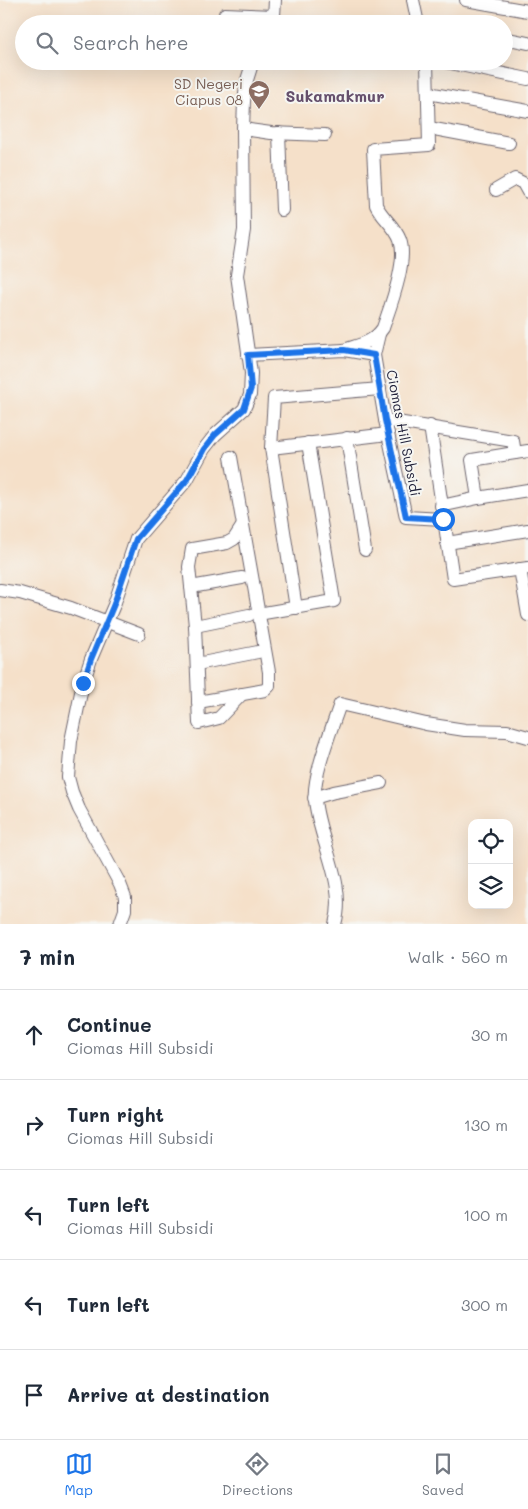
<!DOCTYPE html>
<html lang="en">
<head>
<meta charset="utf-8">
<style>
  :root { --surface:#fff; --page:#f2f2f3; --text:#1f2937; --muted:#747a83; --line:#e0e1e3; --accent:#1a73e8 }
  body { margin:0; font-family:Mali,sans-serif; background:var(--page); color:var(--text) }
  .controls { position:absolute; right:15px; bottom:15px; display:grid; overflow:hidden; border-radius:10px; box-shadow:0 5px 20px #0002 }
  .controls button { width:45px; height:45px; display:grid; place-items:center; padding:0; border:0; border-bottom:1px solid var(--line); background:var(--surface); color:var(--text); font:25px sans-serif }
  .stop { position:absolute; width:15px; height:15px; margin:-11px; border:4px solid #1a73e8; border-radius:50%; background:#fff }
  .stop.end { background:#1a73e8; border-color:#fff; box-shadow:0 1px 5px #0008 }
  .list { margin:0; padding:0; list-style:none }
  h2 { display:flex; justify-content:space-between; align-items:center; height:65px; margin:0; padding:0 20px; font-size:21px }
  h2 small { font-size:16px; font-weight:400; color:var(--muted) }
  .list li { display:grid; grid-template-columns:32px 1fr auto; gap:15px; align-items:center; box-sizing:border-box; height:90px; padding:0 20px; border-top:1px solid var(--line) }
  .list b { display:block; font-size:19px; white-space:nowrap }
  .list p { margin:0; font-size:16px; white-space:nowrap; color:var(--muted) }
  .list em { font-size:16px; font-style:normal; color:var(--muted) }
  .icon { flex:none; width:28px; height:28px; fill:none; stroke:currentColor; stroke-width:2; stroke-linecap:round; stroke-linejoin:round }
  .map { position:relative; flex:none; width:528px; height:924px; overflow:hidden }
  .search { position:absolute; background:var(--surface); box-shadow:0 5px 20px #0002; left:15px; right:15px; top:15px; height:55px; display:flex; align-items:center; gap:12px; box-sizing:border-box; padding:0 18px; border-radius:28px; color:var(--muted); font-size:19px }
  .sheet { height:515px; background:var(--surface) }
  nav { display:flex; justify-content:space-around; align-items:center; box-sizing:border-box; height:70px; border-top:1px solid var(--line); background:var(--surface); font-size:14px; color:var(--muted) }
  nav a { display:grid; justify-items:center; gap:2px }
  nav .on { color:var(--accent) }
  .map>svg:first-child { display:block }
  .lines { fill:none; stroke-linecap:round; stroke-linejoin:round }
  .minor-casing { stroke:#6c646d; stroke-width:14 }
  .minor { stroke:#fff; stroke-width:12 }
  .route { stroke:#1a73e8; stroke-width:6 }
  .labels { text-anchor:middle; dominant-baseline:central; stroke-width:4; stroke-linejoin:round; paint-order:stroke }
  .education-label { font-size:14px; fill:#785e54; stroke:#f6f6f2; text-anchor:end }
  .street-label { font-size:14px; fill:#22223b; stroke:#f6f6f2 }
  .quarter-label { font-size:16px; font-weight:bold; fill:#654f6c; stroke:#f6f6f2 }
</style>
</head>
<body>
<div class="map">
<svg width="528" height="924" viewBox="0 0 528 924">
  <rect width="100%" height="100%" fill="#f6f6f2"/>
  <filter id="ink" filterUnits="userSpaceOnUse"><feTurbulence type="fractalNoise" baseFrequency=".02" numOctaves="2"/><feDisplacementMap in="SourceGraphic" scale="10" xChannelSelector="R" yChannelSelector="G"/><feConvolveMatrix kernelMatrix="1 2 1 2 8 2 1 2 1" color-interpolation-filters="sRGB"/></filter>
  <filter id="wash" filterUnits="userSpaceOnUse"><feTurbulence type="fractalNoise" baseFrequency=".0096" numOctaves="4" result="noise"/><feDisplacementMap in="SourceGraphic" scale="20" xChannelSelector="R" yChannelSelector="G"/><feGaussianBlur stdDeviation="1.12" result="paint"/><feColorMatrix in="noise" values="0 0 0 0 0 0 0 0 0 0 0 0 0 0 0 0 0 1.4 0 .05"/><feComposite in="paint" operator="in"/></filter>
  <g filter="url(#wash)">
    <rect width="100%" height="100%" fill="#f5e0c9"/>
  </g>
  <g filter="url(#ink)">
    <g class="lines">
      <g class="minor-casing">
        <g id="minor">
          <polyline points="413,0 418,24"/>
          <polyline points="466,0 528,11"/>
          <polyline points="225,14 274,16"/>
          <polyline points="271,24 274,16 275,0"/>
          <polyline points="504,38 528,43"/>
          <polyline points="441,61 528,79"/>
          <polyline points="428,93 528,111"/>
          <polyline points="429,128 509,143"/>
          <polyline points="243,129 271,133 325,135"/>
          <polyline points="279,133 282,210"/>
          <polyline points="496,190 515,179 523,183 528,192"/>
          <polyline points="379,334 374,355 385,420 406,517 443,519"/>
          <path d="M344,350C361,344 373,343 383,328C390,307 408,261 400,240C395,226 382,218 376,205L373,149L429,145L427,61"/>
          <polyline points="248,355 344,350 374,355"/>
          <polyline points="385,420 513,441 515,453 472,460 478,498 528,490"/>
          <polyline points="430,426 453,579 528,568"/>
          <polyline points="347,438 365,550"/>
          <polyline points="271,448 388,434"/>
          <polyline points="515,453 528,451"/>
          <polyline points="441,506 478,498"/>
          <polyline points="447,543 528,530"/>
          <polyline points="520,569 528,615"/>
          <polyline points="191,587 242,578"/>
          <polyline points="0,590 20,593 71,608 139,634"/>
          <polyline points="296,608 271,448 274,398 380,389"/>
          <polyline points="258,614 334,601 308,443"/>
          <polyline points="195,626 249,615"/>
          <polyline points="197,664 258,652"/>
          <polyline points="242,694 219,718 199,723 195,626 189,567 192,549 227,543 234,539 243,525"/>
          <polyline points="198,702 265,690 269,686 269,672 231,457"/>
          <polyline points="314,798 334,792 381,783"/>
          <polyline points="120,924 125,910 125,897 120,884 79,809 72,792 68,777 71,741 83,683 91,659 114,605 136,539 187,480 204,449 215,435 244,409 250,395 251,373 237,275 244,230 243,129 244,101 247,80 253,61"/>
          <path d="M335,924C347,884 319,841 315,800C312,777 332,728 340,704L426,724L465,730L507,731L528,737"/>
        </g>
      </g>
      <use href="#minor" class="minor"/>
    </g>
  </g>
  <g class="lines" filter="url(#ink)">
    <polyline class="route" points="83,683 91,659 114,604 136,539 187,480 204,449 215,435 244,409 251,388 248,355 344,350 374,355 385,420 406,517 443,519"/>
  </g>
  <defs>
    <g id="school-pin" transform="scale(1.125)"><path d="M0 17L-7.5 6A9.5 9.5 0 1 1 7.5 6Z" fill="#8d6e63" stroke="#f6f6f2"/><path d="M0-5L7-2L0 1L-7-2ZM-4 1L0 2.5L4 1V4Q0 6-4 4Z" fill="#fff"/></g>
  </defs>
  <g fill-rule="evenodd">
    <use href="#school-pin" x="259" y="91"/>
  </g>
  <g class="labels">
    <g class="education-label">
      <text x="243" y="83">SD Negeri<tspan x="243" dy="16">Ciapus 08</tspan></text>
    </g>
    <g class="street-label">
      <text transform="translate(404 433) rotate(79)">Ciomas Hill Subsidi</text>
    </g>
    <g class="quarter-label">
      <text x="335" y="95">Sukamakmur</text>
    </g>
  </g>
</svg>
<div class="controls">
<button><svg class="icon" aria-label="locate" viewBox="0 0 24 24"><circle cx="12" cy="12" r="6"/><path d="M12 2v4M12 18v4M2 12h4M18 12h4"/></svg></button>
<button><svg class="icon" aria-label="layers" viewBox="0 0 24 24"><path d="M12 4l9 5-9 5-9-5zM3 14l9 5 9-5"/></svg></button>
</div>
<div class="stop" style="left:443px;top:519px"></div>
<div class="stop end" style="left:83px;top:683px"></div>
<div class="search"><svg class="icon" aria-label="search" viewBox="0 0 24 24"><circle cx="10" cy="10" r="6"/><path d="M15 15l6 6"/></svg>Search here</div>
</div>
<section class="sheet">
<h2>7 min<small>Walk · 560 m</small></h2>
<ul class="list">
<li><svg class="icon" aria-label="ahead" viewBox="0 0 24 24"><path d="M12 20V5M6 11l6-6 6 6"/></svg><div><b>Continue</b><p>Ciomas Hill Subsidi</p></div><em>30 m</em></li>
<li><svg class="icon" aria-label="right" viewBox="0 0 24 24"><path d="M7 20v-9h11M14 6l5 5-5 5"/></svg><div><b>Turn right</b><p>Ciomas Hill Subsidi</p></div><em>130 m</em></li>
<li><svg class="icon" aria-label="left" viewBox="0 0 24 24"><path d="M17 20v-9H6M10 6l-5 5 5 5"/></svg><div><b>Turn left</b><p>Ciomas Hill Subsidi</p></div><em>100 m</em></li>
<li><svg class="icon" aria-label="left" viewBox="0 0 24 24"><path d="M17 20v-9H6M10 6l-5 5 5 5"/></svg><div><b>Turn left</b></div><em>300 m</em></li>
<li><svg class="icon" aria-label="arrive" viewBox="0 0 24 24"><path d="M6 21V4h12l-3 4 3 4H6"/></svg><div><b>Arrive at destination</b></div></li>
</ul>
</section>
<nav>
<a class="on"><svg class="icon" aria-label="map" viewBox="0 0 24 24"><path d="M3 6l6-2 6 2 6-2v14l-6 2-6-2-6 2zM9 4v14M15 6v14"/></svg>Map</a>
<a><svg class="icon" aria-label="directions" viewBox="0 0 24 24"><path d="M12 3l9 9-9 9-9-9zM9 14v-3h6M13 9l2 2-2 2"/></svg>Directions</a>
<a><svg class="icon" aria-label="saved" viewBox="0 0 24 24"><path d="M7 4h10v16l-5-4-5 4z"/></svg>Saved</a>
</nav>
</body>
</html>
